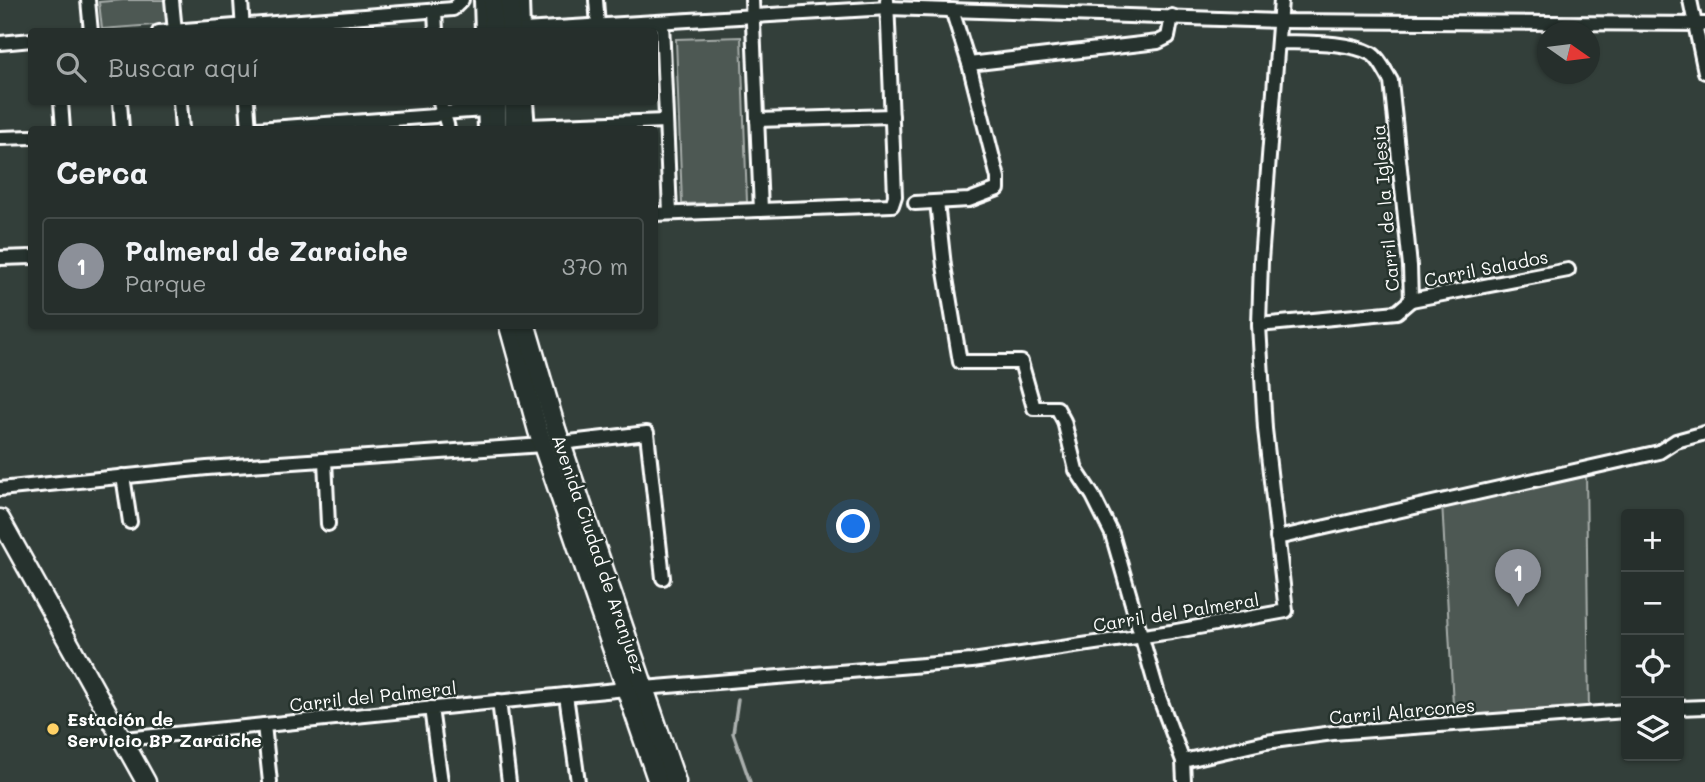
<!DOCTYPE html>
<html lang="es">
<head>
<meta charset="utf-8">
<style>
  :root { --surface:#262f2c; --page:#323b38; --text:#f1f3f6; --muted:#a4a9a9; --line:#424a48; --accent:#8c9099 }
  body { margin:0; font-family:Mali,sans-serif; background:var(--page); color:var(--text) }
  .controls { position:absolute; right:21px; bottom:21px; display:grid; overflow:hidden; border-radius:7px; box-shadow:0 2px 5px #0004 }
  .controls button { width:63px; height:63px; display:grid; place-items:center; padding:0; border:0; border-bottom:2px solid var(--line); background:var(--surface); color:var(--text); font:35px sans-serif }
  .compass { position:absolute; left:1537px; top:21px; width:63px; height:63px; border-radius:50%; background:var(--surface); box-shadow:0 2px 5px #0004; rotate:104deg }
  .you { position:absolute; left:854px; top:527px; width:24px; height:24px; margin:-18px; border:5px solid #fff; border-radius:50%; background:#1a73e8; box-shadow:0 0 0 10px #1a73e833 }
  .badge { display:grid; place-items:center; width:46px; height:46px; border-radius:50%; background:var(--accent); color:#fff; font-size:23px; font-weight:700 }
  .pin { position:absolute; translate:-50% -58px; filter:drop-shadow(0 2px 4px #0008) }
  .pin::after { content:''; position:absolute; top:37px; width:24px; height:21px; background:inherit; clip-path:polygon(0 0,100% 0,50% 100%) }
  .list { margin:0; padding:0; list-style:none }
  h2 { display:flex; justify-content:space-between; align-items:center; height:91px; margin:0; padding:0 28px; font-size:30px }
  h2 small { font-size:23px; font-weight:400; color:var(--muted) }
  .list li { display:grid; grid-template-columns:46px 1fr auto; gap:21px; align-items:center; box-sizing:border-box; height:98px; margin:0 14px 14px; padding:0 14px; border:2px solid var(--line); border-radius:7px }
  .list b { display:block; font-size:26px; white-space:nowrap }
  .list p { margin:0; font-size:23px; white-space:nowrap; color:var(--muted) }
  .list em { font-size:23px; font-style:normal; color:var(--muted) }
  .icon { flex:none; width:38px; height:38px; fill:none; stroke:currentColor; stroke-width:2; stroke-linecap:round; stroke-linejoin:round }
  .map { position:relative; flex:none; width:1705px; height:782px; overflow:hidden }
  .search { position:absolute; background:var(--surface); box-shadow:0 2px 5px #0004; left:28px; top:28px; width:630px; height:77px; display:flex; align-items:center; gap:18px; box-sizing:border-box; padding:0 24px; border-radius:7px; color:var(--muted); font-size:26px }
  .panel { position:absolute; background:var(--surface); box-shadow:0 2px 5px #0004; left:28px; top:126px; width:630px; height:203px; border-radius:7px }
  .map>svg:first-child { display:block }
  .green { fill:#4d5853; stroke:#a6aca9; stroke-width:2 }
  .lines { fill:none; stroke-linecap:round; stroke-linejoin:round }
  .stream { stroke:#abb0ae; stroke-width:3.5 }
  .street-casing { stroke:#fff; stroke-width:18 }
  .secondary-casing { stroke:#fff; stroke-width:23 }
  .street { stroke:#26332d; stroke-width:12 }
  .secondary { stroke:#26332d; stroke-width:18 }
  .poi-dot { fill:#ffd166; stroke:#26332d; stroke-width:2.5 }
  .labels { text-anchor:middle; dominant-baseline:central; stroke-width:5; stroke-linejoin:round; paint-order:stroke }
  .street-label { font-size:18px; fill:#fff; stroke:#26332d }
  .poi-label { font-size:18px; font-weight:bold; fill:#fff; stroke:#26332d; text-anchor:start }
</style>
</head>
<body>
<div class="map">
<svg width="1705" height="782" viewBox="0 0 1705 782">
  <rect width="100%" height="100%" fill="#333f3a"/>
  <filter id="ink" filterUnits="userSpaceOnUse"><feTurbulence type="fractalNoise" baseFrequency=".0143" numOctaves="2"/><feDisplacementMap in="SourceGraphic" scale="14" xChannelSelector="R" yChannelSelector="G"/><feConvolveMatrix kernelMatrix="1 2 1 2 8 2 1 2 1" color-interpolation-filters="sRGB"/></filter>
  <g filter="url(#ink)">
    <g class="green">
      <polygon points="123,0 178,0 180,23 102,29 99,2"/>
      <polygon points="741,37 747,202 682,204 676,39"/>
      <polygon points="1586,469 1589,714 1454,724 1442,501"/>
    </g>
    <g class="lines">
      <polyline class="stream" points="738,699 733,733 750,782"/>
      <g class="street-casing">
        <g id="street">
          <polyline points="88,0 91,32"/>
          <polyline points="172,0 175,32"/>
          <polyline points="241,0 243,31"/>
          <polyline points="481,0 482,32"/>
          <polyline points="522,0 523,32"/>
          <polyline points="596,0 598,26"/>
          <polyline points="752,0 761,210"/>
          <polyline points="1690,0 1705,72"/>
          <polyline points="435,10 436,32"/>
          <polyline points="952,10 969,64"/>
          <polyline points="662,22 670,213"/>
          <polyline points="523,30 888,8 1280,21 1705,24"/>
          <polyline points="159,32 453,9 462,0"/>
          <polyline points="0,43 32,40"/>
          <polyline points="61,102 63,130"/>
          <polyline points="120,102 122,130"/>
          <polyline points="180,102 182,130"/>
          <polyline points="247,102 249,130"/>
          <path d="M440,102C441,112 447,119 448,130"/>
          <polyline points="484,102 485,130"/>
          <polyline points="526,102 528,130"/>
          <polyline points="757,120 892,116"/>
          <polyline points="528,126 666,121"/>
          <polyline points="244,130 435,116 441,113 485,110"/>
          <polyline points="0,138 32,137"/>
          <polyline points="937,202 944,266 960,362 1021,362 1034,408 1057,408 1064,421 1076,470 1093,496 1112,534 1158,694 1183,761 1184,782"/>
          <polyline points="915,203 969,200 998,189 998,178 969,64 1158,42 1168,37 1172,16"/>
          <polyline points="654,214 892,205 895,196 887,0"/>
          <polyline points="0,258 32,257"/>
          <polyline points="1411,300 1568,270"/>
          <polyline points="1259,325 1261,261 1281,0"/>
          <polyline points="561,443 647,433 663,578"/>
          <polyline points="325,460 328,524"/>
          <polyline points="123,476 130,522"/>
          <polyline points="0,489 207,468 543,445"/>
          <polyline points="1277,538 1659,452 1676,441 1705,433"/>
          <path d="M644,688L972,661L1171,632L1286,611L1265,429L1259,325L1397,312L1411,300L1410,266L1391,81C1386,73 1380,59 1372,54C1348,41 1305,43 1278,42"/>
          <polyline points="566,695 578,782"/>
          <polyline points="499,701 509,782"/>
          <polyline points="431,708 441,782"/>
          <polyline points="1679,708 1705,707"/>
          <polyline points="264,725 270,782"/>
          <polyline points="124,739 626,689"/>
          <polyline points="1183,761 1266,742 1333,733 1626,711"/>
        </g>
      </g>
      <g class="secondary-casing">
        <g id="secondary">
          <polyline points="493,0 494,32"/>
          <polyline points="510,0 511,32"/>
          <polyline points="496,102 497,130"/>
          <polyline points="514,102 515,130"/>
          <polyline points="509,326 538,431 658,782"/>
          <polyline points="526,326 556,429 676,782"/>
          <polyline points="0,519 146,782"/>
        </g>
      </g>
      <use href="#street" class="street"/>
      <use href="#secondary" class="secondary"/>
    </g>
  </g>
  <circle class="poi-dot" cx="53" cy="729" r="7"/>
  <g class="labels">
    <g class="street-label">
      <text transform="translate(1385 208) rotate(-95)">Carril de la Iglesia</text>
      <text transform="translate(1486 268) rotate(-11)">Carril Salados</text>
      <text transform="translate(599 554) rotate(71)">Avenida Ciudad de Aranjuez</text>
      <text transform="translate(1176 612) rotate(-9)">Carril del Palmeral</text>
      <text transform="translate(373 696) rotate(-6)">Carril del Palmeral</text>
      <text transform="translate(1402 711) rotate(-5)">Carril Alarcones</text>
    </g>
    <g class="poi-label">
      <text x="67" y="719">Estación de<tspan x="67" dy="21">Servicio BP Zaraiche</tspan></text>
    </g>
  </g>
</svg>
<div class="controls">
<button>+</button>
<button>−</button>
<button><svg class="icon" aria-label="locate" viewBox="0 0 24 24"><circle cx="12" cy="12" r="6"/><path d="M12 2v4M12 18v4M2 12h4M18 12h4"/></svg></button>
<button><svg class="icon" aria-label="layers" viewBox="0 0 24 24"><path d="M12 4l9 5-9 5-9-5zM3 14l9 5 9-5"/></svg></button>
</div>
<svg class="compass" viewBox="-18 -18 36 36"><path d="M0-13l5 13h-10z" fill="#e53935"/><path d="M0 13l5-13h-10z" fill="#a4a9a9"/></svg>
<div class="you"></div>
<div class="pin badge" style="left:1518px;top:607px">1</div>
<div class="search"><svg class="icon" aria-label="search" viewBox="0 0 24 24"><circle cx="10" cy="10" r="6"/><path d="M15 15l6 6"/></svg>Buscar aquí</div>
<section class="panel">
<h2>Cerca<small></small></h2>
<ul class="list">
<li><span class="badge">1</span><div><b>Palmeral de Zaraiche</b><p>Parque</p></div><em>370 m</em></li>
</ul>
</section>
</div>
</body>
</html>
